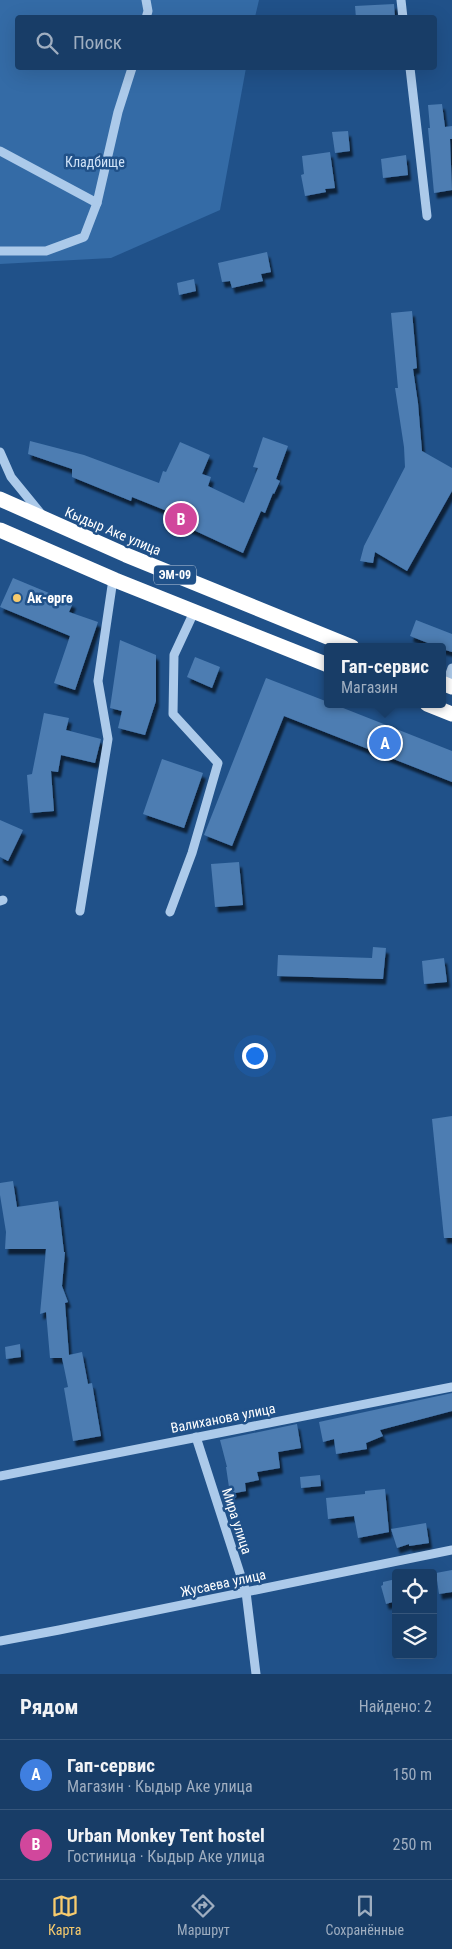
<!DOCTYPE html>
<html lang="ru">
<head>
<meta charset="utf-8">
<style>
  :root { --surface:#183d67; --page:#21446d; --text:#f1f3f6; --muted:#9faec0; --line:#36567b; --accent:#f7cb6d }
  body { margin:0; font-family:"Roboto Condensed",sans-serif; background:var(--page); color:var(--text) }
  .controls { position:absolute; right:15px; bottom:15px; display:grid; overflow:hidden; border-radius:5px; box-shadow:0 5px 20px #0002 }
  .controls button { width:45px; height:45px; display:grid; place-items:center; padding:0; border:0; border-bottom:1px solid var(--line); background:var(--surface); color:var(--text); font:25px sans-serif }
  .you { position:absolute; left:254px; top:1055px; width:18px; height:18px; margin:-12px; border:4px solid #fff; border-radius:50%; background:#1a73e8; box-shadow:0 0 0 8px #1a73e833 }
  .badge { display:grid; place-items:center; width:32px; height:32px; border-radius:50%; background:var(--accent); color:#fff; font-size:16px; font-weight:700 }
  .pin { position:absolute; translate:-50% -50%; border:2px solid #fff; box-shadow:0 1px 5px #0006 }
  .popup { position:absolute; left:324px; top:643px; width:122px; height:65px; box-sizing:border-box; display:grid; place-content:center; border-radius:5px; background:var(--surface); filter:drop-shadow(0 1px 4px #0005); font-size:16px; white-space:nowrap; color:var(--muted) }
  .popup b { font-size:19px; color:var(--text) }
  .popup::after { content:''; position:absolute; left:50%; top:100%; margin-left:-10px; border:10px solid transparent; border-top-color:var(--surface) }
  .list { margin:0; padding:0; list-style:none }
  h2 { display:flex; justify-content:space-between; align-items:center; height:65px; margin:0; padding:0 20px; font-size:21px }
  h2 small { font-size:16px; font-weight:400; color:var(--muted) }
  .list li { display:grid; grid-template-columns:32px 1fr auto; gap:15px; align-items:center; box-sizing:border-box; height:70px; padding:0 20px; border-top:1px solid var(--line) }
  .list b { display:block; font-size:19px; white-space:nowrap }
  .list p { margin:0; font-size:16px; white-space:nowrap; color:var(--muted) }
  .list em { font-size:16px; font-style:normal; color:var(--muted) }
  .icon { flex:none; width:28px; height:28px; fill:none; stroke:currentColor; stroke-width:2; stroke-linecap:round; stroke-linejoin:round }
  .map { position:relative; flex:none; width:452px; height:1674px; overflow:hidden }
  .search { position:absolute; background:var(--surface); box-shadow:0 5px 20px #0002; left:15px; right:15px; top:15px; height:55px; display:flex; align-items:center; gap:12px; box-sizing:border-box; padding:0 18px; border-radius:5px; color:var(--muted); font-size:19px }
  .sheet { height:205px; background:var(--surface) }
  nav { display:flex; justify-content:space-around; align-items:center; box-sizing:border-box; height:70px; border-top:1px solid var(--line); background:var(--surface); font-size:14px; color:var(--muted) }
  nav a { display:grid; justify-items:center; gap:2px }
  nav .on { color:var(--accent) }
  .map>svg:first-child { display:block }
  .green { fill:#346ba6 }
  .building { fill:#4d7db2; filter:url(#shadow) }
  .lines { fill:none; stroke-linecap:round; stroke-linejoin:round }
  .minor { stroke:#accaea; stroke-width:9 }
  .highway { stroke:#fff; stroke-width:15 }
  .poi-dot { fill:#f7cb6d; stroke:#205189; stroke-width:2 }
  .labels { text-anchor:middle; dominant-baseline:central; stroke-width:5; stroke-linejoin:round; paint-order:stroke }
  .shield { fill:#205189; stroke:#bccbdc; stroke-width:1 }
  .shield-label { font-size:12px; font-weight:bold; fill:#fff }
  .park-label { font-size:14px; fill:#d0e3f8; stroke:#205189 }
  .street-label { font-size:14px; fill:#fff; stroke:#205189 }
  .poi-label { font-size:14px; font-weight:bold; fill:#fff; stroke:#205189; text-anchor:start }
</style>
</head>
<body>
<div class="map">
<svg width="452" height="1674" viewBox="0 0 452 1674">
  <defs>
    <filter id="shadow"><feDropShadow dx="3" dy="5.5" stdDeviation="1" flood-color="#0009"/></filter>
  </defs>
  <rect width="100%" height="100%" fill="#205189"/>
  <polygon class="green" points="0,0 259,0 255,17 18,18 18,68 246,68 220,210 111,258 0,264"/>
  <g class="building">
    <polygon points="394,4 395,18 356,18 355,6"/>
    <polygon points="442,104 445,127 452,126 452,139 450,139 452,190 434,193 428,128 430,128 428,105"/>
    <polygon points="348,131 350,151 335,153 332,132"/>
    <polygon points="330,152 335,188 325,189 326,192 305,196 301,175 304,174 302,156"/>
    <polygon points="406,155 408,175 383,178 381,159"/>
    <polygon points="267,252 271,272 261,274 263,281 232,288 230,281 222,282 218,263"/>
    <polygon points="194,279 196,291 179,295 177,283"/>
    <polygon points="412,311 417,368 413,369 418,403 422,451 452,468 452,491 407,571 375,552 373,563 360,561 364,546 405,467 404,447 395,388 398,388 391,313"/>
    <polygon points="263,437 288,446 276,479 280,481 274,494 273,493 265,513 261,511 243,553 174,521 177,515 132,497 131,501 72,477 72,469 28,454 30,441 84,455 159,483 163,471 166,472 180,442 210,455 202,474 211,477 208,486 244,503 258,468 253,467"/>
    <polygon points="13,578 73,603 69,612 98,622 75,690 54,683 70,636 0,607"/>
    <polygon points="416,620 452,634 452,652 442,649 442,647 438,647 410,636"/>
    <polygon points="120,640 156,655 156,701 145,735 118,728 122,711 110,708"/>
    <polygon points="195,657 220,667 212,688 187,677"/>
    <polygon points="266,678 328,702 328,704 333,704 452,751 452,782 284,716 232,846 204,835"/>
    <polygon points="44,713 69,718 66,730 101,739 95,763 61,755 58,772 51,771 54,811 30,813 27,775 32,774"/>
    <polygon points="162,759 203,773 184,828 143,814"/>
    <polygon points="0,820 23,830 8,861 0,857"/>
    <polygon points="239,862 243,905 215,907 211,864"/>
    <polygon points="373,947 386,948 383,979 277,976 278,955 372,958"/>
    <polygon points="444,958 447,982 424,984 422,961"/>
    <polygon points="452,1116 452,1238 444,1238 432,1119"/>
    <polygon points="13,1181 17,1207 58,1201 64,1252 65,1252 62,1286 68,1302 65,1303 69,1355 82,1352 88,1384 92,1383 101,1436 73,1441 64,1388 68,1387 62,1358 50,1358 46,1312 40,1314 46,1249 5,1249 6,1232 0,1195 0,1183"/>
    <polygon points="20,1344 21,1357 6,1359 5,1347"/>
    <polygon points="452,1393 452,1411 380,1430 383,1436 366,1443 367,1449 336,1454 334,1439 323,1442 319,1422"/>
    <polygon points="297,1424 301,1448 278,1452 280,1468 257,1472 259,1480 245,1483 246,1491 230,1494 226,1467 227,1467 220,1440"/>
    <polygon points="320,1475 321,1486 301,1488 300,1477"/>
    <polygon points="385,1489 389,1532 358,1538 354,1516 328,1519 326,1498 365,1494 365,1491"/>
    <polygon points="426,1523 429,1543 409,1546 409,1544 397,1548 391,1529"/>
    <polygon points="452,1570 452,1592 439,1594 436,1573"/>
    <polygon points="396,1579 396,1601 386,1604 381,1586 383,1585 383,1582"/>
  </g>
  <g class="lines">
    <g class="minor">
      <polyline points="146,0 148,11 146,18"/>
      <polyline points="401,0 403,18"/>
      <polyline points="410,68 427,216"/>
      <polyline points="0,151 97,203"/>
      <polyline points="0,251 46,251 84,237 97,203 118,112 132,68"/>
      <polyline points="0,452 11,477 42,515"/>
      <polyline points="446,685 452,668"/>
      <polyline points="0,901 3,900"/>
      <polyline points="80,911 108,739 98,681 112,586 115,580"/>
      <polyline points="170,912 192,853 218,763 173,714 174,655 194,612"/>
      <polyline points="196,1437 246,1592 256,1674"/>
      <polyline points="0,1476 452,1387"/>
      <polyline points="0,1641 59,1630 452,1550"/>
    </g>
    <g class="highway">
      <polyline points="0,499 126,555 352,647"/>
      <polyline points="0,530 115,580 328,665"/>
      <polyline points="442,683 452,687"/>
      <polyline points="427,704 452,714"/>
    </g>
  </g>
  <circle class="poi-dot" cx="17" cy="598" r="5"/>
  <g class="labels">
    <rect class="shield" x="154" y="565.5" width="42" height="19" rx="4"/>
    <g class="shield-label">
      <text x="175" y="575">ЭМ-09</text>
    </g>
    <g class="park-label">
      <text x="95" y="162">Кладбище</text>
    </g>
    <g class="street-label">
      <text transform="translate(113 531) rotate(23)">Кыдыр Аке улица</text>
      <text transform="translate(223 1418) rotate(-11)">Валиханова улица</text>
      <text transform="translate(237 1521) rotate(72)">Мира улица</text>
      <text transform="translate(223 1583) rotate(-12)">Жусаева улица</text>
    </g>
    <g class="poi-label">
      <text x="27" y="598">Ак-өргө</text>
    </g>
  </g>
</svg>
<div class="controls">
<button><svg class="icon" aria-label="locate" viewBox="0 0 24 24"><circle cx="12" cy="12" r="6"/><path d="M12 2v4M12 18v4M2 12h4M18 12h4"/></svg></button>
<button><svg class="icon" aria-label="layers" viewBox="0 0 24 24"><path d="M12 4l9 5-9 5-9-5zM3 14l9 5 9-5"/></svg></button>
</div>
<div class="you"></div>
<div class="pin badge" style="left:385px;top:743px;background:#3f7fe0">A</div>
<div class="popup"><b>Гап-сервис</b>Магазин</div>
<div class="pin badge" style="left:181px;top:519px;background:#d1479c">B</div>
<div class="search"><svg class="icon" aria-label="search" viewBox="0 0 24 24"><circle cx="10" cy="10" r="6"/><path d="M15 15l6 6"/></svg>Поиск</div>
</div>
<section class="sheet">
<h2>Рядом<small>Найдено: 2</small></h2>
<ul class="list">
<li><span class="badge" style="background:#3f7fe0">A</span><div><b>Гап-сервис</b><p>Магазин · Кыдыр Аке улица</p></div><em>150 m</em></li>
<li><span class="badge" style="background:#d1479c">B</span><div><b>Urban Monkey Tent hostel</b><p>Гостиница · Кыдыр Аке улица</p></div><em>250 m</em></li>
</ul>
</section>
<nav>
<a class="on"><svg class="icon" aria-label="map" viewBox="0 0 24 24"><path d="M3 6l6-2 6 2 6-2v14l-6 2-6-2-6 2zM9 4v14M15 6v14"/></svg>Карта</a>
<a><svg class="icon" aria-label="directions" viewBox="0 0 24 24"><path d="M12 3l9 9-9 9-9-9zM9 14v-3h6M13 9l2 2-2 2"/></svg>Маршрут</a>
<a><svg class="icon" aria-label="saved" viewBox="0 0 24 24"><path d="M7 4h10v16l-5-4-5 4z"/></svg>Сохранённые</a>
</nav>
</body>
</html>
